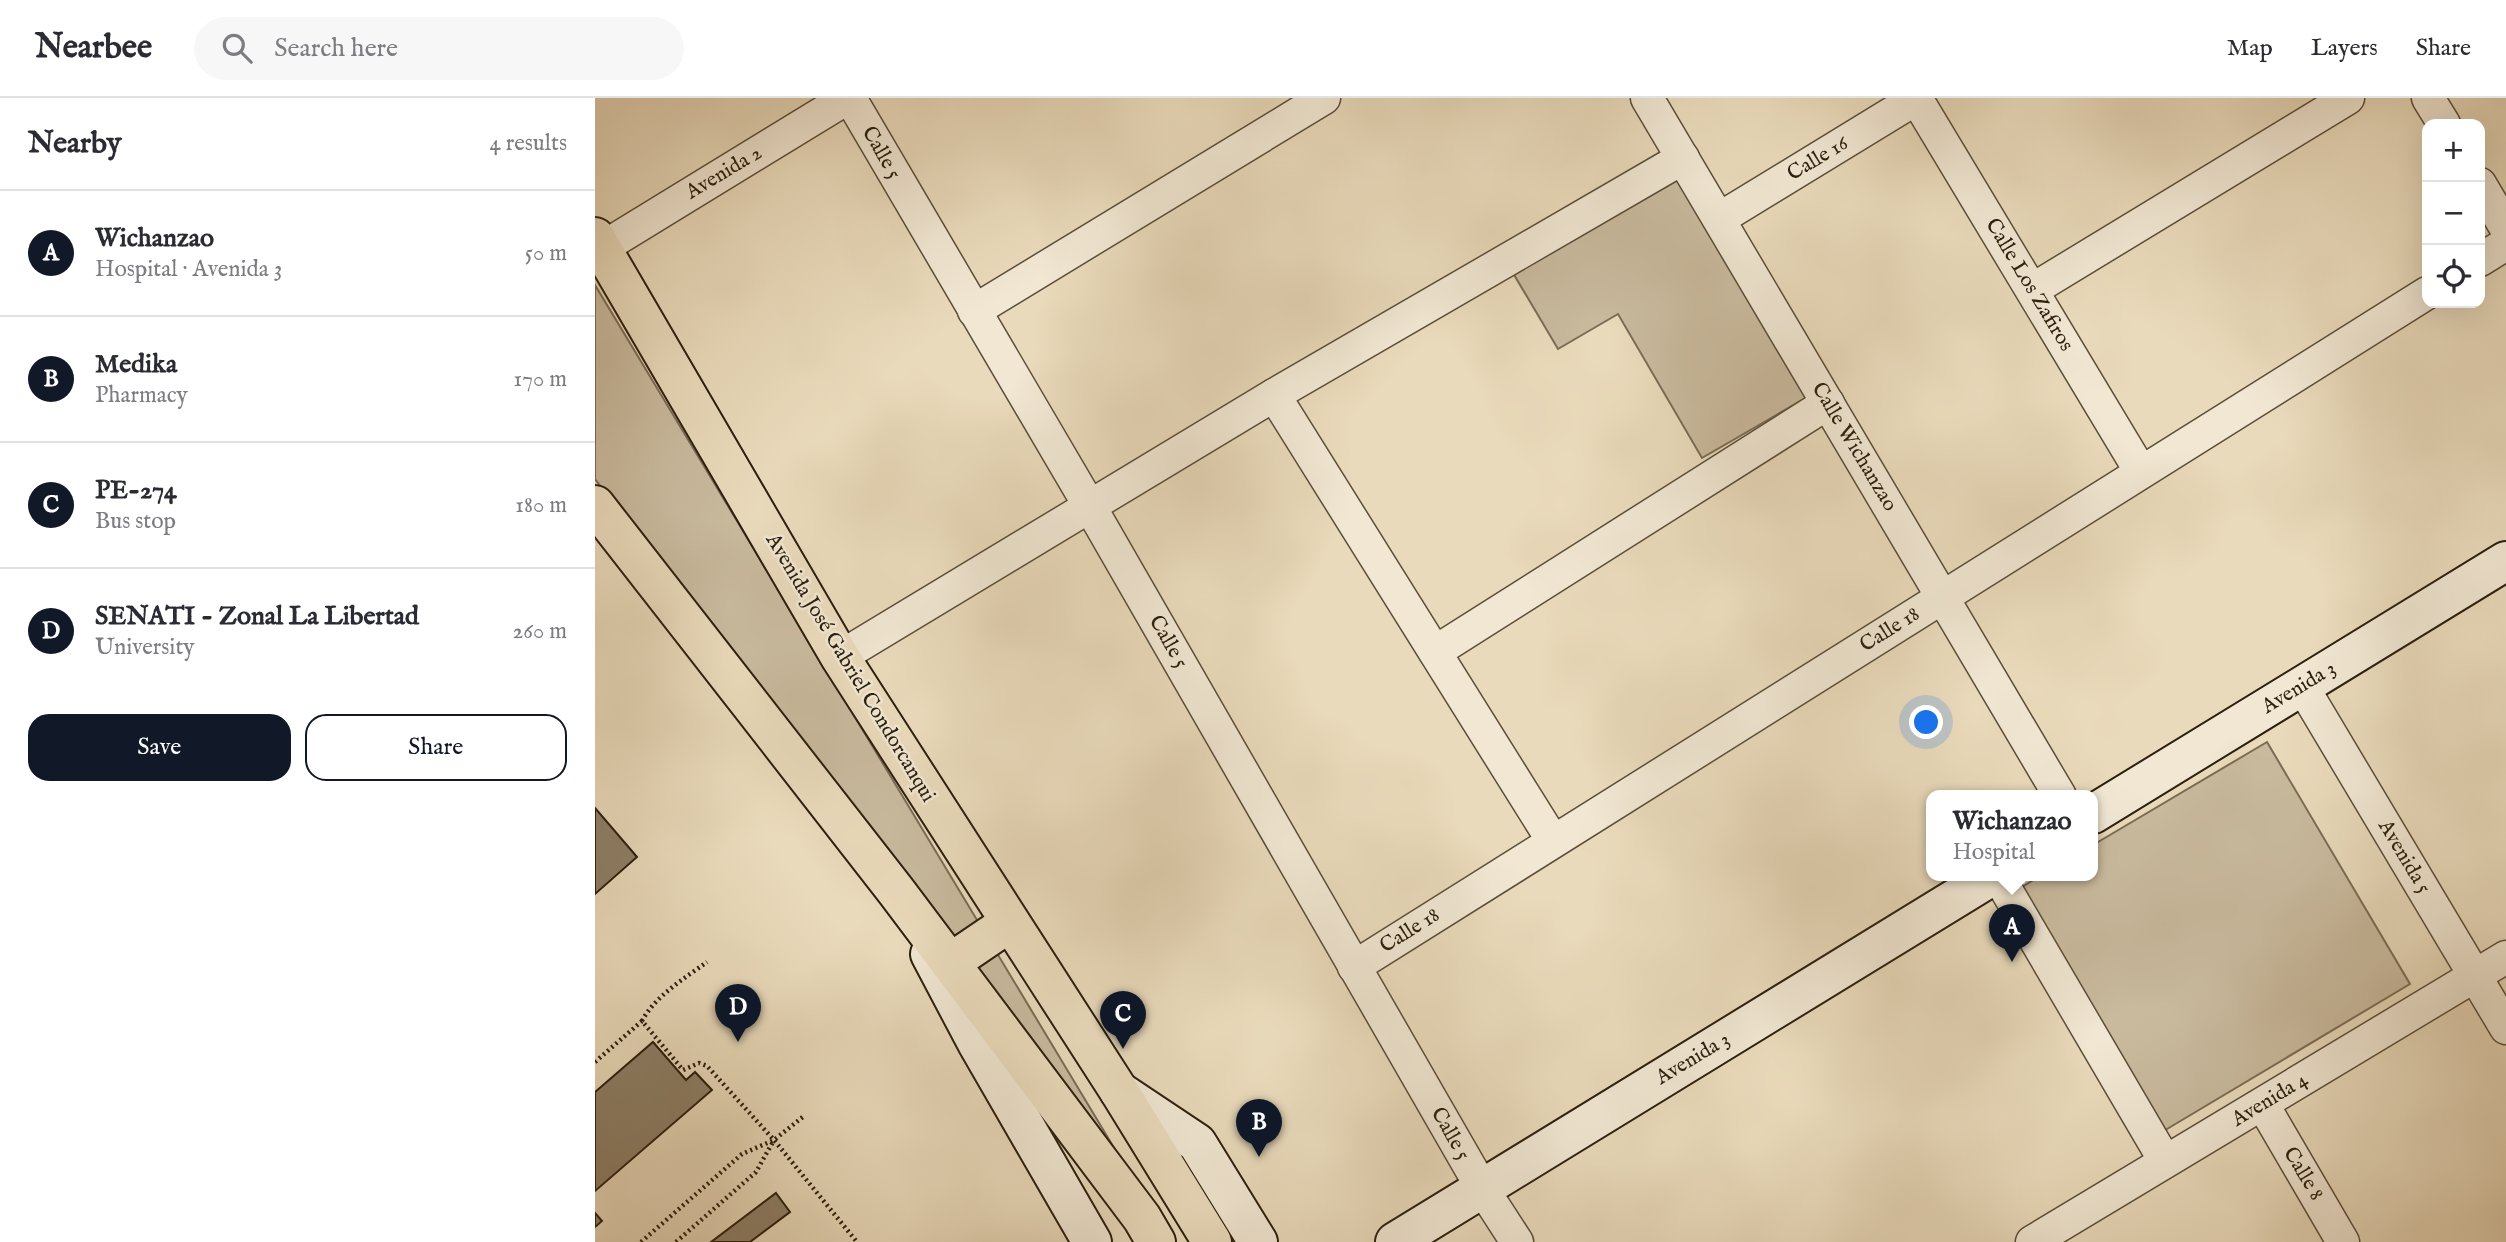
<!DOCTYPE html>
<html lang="en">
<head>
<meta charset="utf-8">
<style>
  :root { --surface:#fff; --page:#f7f7f7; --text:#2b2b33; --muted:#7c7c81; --line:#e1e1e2; --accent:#111827 }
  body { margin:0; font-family:"IM FELL English",serif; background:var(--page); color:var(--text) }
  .controls { position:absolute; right:21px; top:21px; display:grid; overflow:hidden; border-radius:14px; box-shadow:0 7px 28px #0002 }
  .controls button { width:63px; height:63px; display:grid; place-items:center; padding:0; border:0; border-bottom:2px solid var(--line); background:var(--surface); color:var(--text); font:35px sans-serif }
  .you { position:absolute; left:1332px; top:625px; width:24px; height:24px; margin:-18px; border:5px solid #fff; border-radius:50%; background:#1a73e8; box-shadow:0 0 0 10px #1a73e833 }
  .badge { display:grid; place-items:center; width:46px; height:46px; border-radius:50%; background:var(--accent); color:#fff; font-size:23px; font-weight:700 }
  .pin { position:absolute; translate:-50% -58px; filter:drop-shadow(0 2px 4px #0008) }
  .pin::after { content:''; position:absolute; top:37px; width:24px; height:21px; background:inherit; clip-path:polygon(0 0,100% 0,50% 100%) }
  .popup { position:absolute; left:1331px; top:692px; width:172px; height:91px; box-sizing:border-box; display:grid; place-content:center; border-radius:14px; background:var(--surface); filter:drop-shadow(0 2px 5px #0005); font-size:23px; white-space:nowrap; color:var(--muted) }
  .popup b { font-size:26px; color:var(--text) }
  .popup::after { content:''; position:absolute; left:50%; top:100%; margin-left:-14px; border:14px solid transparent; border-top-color:var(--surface) }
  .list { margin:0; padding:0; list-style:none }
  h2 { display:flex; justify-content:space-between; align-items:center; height:91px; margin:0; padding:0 28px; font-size:30px }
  h2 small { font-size:23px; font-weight:400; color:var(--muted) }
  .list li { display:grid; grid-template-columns:46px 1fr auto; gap:21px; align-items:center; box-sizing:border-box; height:126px; padding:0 28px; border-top:2px solid var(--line) }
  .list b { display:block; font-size:26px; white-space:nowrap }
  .list p { margin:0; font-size:23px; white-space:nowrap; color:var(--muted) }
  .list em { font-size:23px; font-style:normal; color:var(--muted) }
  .actions { display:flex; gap:14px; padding:21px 28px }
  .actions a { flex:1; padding:16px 0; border:2px solid var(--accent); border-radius:21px; text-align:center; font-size:24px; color:var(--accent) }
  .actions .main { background:var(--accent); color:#fff }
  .icon { flex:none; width:38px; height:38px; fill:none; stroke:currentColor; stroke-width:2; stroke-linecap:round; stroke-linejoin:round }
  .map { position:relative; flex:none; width:1911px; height:1144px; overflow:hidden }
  header { display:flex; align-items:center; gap:42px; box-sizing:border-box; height:98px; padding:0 35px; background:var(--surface); border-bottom:2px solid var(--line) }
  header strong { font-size:33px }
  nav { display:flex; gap:38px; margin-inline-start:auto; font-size:24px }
  .search { width:490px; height:63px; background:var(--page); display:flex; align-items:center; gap:18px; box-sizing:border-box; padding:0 24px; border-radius:38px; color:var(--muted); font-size:26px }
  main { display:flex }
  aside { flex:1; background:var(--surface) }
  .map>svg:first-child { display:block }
  .green { fill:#c9ba9e; stroke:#7a6c56; stroke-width:2 }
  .building { fill:#8e8068; stroke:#2b1f0f; stroke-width:2 }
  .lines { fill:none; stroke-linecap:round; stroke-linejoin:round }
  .street-casing { stroke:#5a4e3a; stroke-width:35 }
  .secondary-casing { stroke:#2b1f0f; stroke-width:42 }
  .primary-casing { stroke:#2b1f0f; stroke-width:42 }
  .highway-casing { stroke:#2b1f0f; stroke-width:42 }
  .path { stroke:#2b1f0f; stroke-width:4.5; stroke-dasharray:2 3.5; stroke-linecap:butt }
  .street { stroke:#f1e7d3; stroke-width:32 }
  .secondary { stroke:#f1e7d3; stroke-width:38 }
  .primary { stroke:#e9dabb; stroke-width:38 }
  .highway { stroke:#e9dabb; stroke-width:38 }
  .labels { text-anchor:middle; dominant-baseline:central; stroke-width:5; stroke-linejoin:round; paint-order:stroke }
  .street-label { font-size:21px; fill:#2b1f0f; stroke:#f1e7d3 }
</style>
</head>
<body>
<header>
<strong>Nearbee</strong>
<div class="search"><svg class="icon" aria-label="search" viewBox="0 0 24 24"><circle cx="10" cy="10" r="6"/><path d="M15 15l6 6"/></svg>Search here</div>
<nav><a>Map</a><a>Layers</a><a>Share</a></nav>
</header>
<main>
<aside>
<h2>Nearby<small>4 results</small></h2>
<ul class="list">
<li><span class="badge">A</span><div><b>Wichanzao</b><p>Hospital · Avenida 3</p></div><em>50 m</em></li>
<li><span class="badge">B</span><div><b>Medika</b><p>Pharmacy</p></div><em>170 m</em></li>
<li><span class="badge">C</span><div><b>PE-274</b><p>Bus stop</p></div><em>180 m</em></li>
<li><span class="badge">D</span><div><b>SENATI - Zonal La Libertad</b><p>University</p></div><em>260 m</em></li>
</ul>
<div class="actions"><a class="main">Save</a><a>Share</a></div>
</aside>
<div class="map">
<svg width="1911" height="1144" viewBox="0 0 1911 1144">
  <rect width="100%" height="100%" fill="#e9dabb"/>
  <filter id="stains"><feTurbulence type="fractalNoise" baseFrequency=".00286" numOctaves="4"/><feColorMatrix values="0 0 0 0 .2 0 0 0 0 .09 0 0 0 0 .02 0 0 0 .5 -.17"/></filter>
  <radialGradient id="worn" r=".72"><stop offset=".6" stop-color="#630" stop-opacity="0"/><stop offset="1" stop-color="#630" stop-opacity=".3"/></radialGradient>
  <g class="green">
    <polygon points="1085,78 1214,298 1107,360 1023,216 963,251 918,175"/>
    <polygon points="0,187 530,1068 0,381"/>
    <polygon points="1672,644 1815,886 1567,1034 1422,792 1445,778 1498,778 1498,747"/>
  </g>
  <g class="building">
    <polygon points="0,710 42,759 0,796"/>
    <polygon points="58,944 91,982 100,974 117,992 0,1093 0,994"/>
    <polygon points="181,1095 195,1114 155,1144 116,1144"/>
    <polygon points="0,1115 7,1123 0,1129"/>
  </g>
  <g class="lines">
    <g class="street-casing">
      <g id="street">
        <polyline points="255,0 494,407 887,1090 922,1144"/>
        <polyline points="1052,0 1465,698"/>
        <polyline points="1321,0 1546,374"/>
        <polyline points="1833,0 1849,26"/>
        <polyline points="1885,86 1911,130"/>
        <polyline points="1124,121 1322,0"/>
        <polyline points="7,150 252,0"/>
        <polyline points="1885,162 1911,146"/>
        <polyline points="1437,192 1753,0"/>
        <polyline points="379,213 729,0"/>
        <polyline points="679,297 958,743"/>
        <polyline points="840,554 1233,305"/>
        <polyline points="245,559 679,297 1088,60"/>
        <polyline points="1707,588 1911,930"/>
        <polyline points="1403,778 1570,1063"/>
        <polyline points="759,869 1832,195"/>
        <polyline points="1668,1007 1748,1144"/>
        <polyline points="1437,1144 1911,859"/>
      </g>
    </g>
    <g class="secondary-casing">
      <g id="secondary">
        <polyline points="1498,716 1911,463"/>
        <polyline points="335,856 382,945 497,1144"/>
        <polyline points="524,993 602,1045 663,1144"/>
        <polyline points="800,1144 1397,778"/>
      </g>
    </g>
    <g class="primary-casing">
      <polyline id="primary" points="355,865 414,825"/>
    </g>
    <g class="highway-casing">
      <g id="highway">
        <polyline points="0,139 245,559 524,993 617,1144"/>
        <polyline points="0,407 301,793 547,1120 561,1144"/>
      </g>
    </g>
    <g class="path">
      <path d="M47,923C60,898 90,880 112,864"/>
      <polyline points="0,964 47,923 88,972 104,965 112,968 179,1042 262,1144"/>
      <polyline points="46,1144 147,1056 179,1042 209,1018"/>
      <polyline points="81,1144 161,1074 179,1042"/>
    </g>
    <use href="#street" class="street"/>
    <use href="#secondary" class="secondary"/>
    <use href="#primary" class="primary"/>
    <use href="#highway" class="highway"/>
  </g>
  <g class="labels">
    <g class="street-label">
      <text transform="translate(286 55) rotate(60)">Calle 5</text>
      <text transform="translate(1223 61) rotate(-31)">Calle 16</text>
      <text transform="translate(129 75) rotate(-31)">Avenida 2</text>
      <text transform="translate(1434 187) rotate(59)">Calle Los Zafiros</text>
      <text transform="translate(1259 349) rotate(59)">Calle Wichanzao</text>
      <text transform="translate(1295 532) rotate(-32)">Calle 18</text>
      <text transform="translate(573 544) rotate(60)">Calle 5</text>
      <text transform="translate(255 570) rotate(59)">Avenida José Gabriel Condorcanqui</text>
      <text transform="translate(1704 590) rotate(-31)">Avenida 3</text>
      <text transform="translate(1809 759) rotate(59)">Avenida 5</text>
      <text transform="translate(815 833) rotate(-32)">Calle 18</text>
      <text transform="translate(1098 961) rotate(-31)">Avenida 3</text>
      <text transform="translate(1675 1002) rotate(-31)">Avenida 4</text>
      <text transform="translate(855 1036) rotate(60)">Calle 5</text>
      <text transform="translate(1708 1076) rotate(59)">Calle 8</text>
    </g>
  </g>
  <rect width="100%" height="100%" filter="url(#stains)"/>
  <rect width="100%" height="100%" fill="url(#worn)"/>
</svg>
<div class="controls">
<button>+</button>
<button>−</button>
<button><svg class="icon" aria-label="locate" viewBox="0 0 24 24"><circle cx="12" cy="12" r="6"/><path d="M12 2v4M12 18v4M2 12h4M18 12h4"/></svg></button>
</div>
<div class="you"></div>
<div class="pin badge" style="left:1417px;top:864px">A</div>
<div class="popup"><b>Wichanzao</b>Hospital</div>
<div class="pin badge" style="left:664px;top:1059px">B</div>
<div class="pin badge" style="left:528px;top:951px">C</div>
<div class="pin badge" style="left:143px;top:944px">D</div>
</div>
</main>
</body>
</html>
